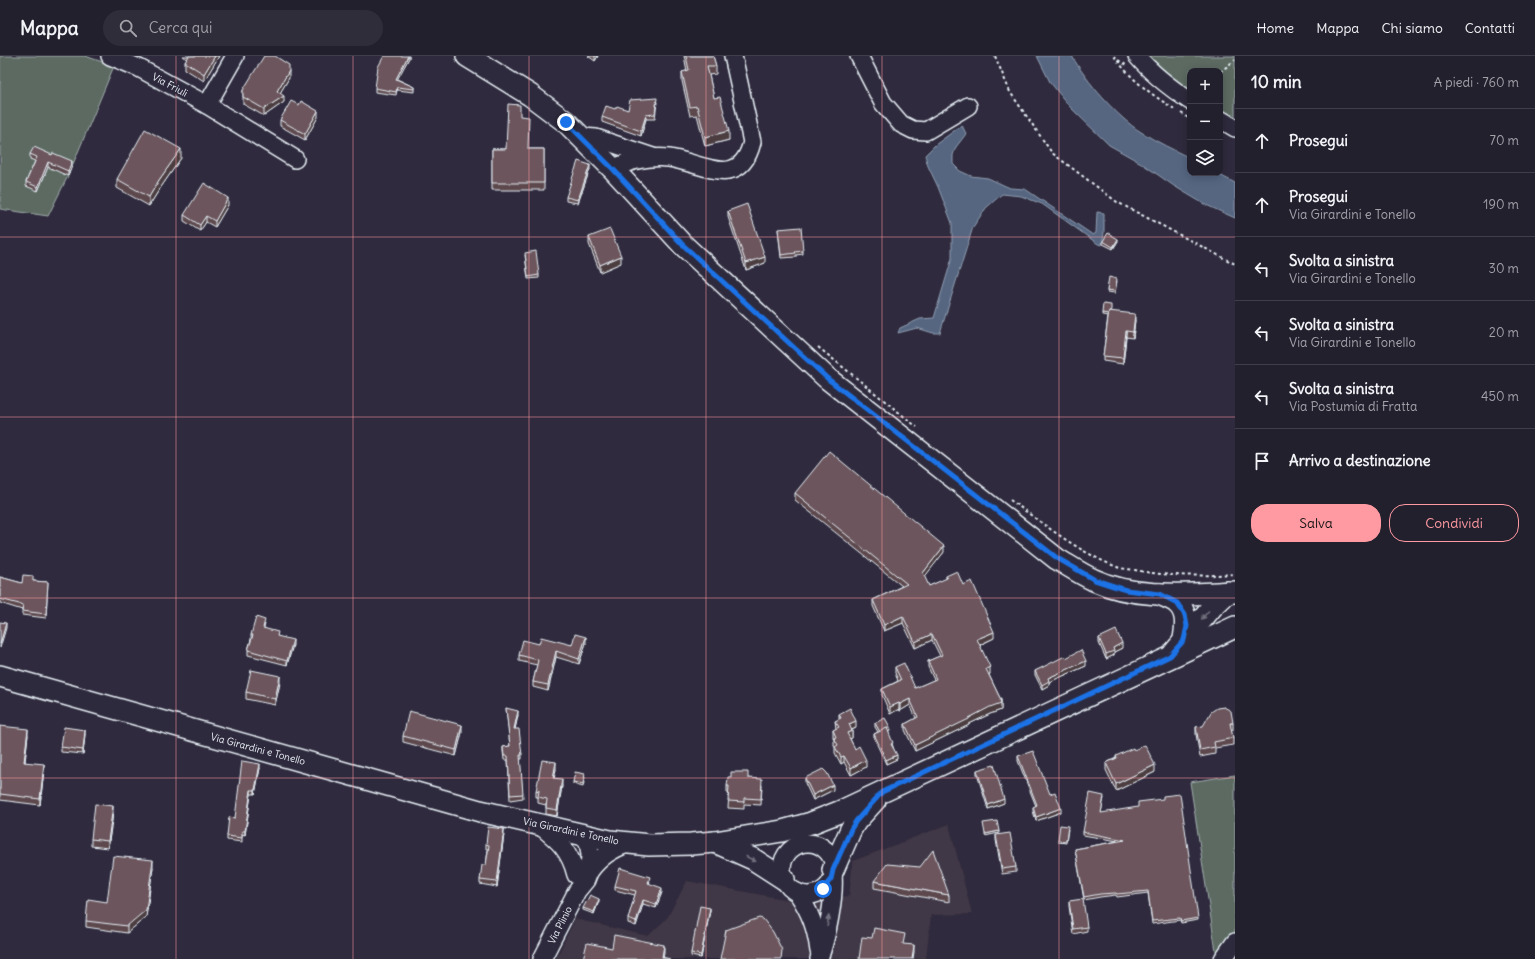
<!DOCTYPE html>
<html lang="it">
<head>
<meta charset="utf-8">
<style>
  :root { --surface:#23202e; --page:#2f2d3a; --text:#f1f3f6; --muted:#a3a3aa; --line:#403e4a; --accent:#ff9aa2 }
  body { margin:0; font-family:Delius,sans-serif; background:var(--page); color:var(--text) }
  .controls { position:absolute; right:12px; top:12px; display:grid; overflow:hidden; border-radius:8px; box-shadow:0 2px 10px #0003 }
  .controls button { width:36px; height:36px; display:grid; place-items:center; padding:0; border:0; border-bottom:1px solid var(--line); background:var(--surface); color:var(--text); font:20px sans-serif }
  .stop { position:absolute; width:12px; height:12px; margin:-9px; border:3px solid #1a73e8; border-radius:50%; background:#fff }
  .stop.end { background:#1a73e8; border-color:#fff; box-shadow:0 1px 4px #0008 }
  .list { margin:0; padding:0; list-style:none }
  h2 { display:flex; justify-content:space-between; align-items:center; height:52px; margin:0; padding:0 16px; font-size:17px }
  h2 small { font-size:13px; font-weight:400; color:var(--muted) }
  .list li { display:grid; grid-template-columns:26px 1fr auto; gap:12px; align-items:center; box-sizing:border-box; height:64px; padding:0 16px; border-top:1px solid var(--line) }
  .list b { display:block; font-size:15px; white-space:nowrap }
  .list p { margin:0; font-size:13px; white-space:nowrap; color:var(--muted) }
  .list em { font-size:13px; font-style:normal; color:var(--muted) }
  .actions { display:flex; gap:8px; padding:12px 16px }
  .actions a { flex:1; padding:9px 0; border:1px solid var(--accent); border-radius:16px; text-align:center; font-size:14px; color:var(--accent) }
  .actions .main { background:var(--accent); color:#111 }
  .icon { flex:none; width:22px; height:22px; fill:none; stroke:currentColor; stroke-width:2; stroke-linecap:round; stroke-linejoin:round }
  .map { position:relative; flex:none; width:1235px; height:903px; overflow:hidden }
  header { display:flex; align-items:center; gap:24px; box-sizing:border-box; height:56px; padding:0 20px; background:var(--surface); border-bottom:1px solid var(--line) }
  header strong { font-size:19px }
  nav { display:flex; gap:22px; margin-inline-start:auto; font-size:14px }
  .search { width:280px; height:36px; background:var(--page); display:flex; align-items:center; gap:10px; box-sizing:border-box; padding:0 14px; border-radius:22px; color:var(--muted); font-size:15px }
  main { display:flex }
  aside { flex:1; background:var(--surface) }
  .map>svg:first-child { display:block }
  .built { fill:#413746 }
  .green { fill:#5c6b62; stroke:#a2aead }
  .water { fill:#566681; stroke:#909eb1 }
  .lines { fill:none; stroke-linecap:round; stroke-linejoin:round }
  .minor-casing { stroke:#e8f1f8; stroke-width:20 }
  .major-casing { stroke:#e8f1f8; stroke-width:24 }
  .path { stroke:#e8f1f8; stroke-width:2; stroke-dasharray:3 3; stroke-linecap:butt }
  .minor { stroke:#2f2a3d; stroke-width:17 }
  .major { stroke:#2f2a3d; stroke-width:21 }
  .wall { fill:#5d494e; stroke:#e8f1f8 }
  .shaded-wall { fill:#4c3c40; stroke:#e8f1f8 }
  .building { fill:#6c555b; stroke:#e8f1f8 }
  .oneway { fill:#70707e }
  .route { stroke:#1a73e8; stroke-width:5 }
  .grid { fill:none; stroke:#ff9aa2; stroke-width:1; stroke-opacity:0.55 }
  .labels { text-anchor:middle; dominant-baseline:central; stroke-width:3.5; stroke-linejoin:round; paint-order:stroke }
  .street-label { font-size:10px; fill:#e8f1f8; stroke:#2f2a3d }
</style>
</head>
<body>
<header>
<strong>Mappa</strong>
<div class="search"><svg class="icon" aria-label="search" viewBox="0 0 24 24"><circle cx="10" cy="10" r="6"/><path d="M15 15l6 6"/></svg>Cerca qui</div>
<nav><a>Home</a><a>Mappa</a><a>Chi siamo</a><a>Contatti</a></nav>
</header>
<main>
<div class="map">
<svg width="1235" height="903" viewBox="0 0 1235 903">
  <rect width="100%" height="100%" fill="#2f2a3d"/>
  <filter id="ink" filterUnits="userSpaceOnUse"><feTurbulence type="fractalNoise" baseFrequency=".025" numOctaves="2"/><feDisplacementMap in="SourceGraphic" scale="8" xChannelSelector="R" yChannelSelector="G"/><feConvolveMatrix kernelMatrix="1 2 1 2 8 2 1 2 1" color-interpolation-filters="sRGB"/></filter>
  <g filter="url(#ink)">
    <polygon class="built" points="949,768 972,858 931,859 926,903 556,903 575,863 648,880 667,862 687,825 794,845 849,840 853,805"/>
    <g class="green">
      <polygon points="0,0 85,0 114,10 68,120 48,160 0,153"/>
      <polygon points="1137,0 1235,0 1235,72 1220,63 1220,15 1190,15 1190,45"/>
      <polygon points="1235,719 1235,880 1217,902 1190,726"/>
    </g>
    <g class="water">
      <path d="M1037,0H1072C1086,25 1117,61 1141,76C1157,86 1174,94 1190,102V117H1216L1235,127V162L1204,148L1174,130L1141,107L1109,89L1069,50L1050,26Z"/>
      <polygon points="962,69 966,78 956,91 953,99 953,108 960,115 971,120 988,122 1010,132 1025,133 1093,179 1096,177 1097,156 1104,157 1104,177 1102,189 1098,188 1042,148 1021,140 1002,138 986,152 973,171 940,277 933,277 917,272 898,277 900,272 920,263 934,262 952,202 952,167 938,131 928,110 925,99 935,89"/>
    </g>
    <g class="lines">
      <g class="minor-casing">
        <g id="minor">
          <polyline points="110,0 139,12 207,49 235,0"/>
          <polyline points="859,0 883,47 901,68 913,74 926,75 968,50"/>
          <path d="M1137,0C1151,17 1172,33 1190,45"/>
          <polyline points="207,49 295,103"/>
          <polyline points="1220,63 1235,72"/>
          <polyline points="582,81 596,82 653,101"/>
          <path d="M613,113C629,104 651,100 669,102C703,107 740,135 752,86L733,0"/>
          <path d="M539,769C558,784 570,794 576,819"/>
          <circle cx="808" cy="813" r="26"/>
          <path d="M589,816C600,801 612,793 630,787"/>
          <path d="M797,836C810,856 816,871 819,895"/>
          <polyline points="542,903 577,835 586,824 589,816 590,798 587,780"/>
          <path d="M819,903C827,881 835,842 833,819"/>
          <polyline points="1223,903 1235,886"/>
        </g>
      </g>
      <g class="major-casing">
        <g id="major">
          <path d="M467,0L530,39L566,66L613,113L682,188L828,323L1057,503C1069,510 1081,518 1094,524C1137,544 1189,538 1235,536"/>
          <path d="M1160,538C1165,541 1173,543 1177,547C1188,556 1186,571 1184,583"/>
          <polyline points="1174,597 1212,551 1228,536"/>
          <polyline points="0,620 480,755 610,785 649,789 691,788 715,786 782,775 811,767 839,756 1235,571"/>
          <polyline points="715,786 753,803 784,823"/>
          <polyline points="833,814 851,773 856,765 875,744"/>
        </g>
      </g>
      <g class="path">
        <polyline points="995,0 1010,36 1052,97 1117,146 1235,208"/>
        <path d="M1114,0C1131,24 1152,39 1176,54"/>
        <polyline points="1118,4 1126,9"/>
        <polyline points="1220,16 1235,4"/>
        <polyline points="1181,57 1190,63"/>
        <polyline points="818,291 917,371"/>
        <path d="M1010,444C1044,468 1078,496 1117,511C1122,513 1129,513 1135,514C1168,521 1201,520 1235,518"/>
      </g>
      <use href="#minor" class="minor"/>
      <use href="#major" class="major"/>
    </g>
    <g class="wall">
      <polygon points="183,0 219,0 204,25 185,13 185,6 187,3"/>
      <polygon points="409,0 409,2 397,23 414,31 414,36 397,34 396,39 375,36 375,32"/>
      <polygon points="588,0 598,0 595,5"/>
      <polygon points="684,0 713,0 716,10 716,18 709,19 714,42 729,84 705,90 697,59 690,60 682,25 682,16 687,15"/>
      <polygon points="289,22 280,37 284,46 264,60 243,48 243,34"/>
      <polygon points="657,46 655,63 646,63 641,80 602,66 602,61 615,53 628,54"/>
      <polygon points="520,60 528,93 544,93 544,134 492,134 492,93 506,93"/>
      <polygon points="318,61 305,84 280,70 280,64"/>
      <polygon points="30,98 52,99 72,109 68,120 48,111 38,135 26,130 26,126 35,105 30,103"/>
      <polygon points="181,102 159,134 149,150 117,132 117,123"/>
      <polygon points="590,113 578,147 566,145 566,141"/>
      <polygon points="228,149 215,171 206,166 200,175 184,165 184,159"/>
      <polygon points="728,155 765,207 746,214 728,161"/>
      <polygon points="778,173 803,195 803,198 796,199 796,201 781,202"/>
      <polygon points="589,181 621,207 600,216 589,188"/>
      <polygon points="1103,185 1118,185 1113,193 1103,188"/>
      <polygon points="525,199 539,219 539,222 528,223"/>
      <polygon points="1117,225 1115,237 1107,236 1107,234"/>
      <polygon points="1111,255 1135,264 1133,282 1126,281 1123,308 1103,305 1103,300 1108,260 1102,259 1102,257"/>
      <polygon points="795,437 944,496 924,521 929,530 946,523 946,520 963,529 994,582 980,589 990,618 989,619 1001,644 1001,654 990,658 969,668 969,669 915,695 905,674 905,668 916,662 910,649 900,655 899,653 890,658 882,639 882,633 898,625 895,617 895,611 915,632 934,624 928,611 928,605 940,600 932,584 915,592 903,567 884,575 873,550 873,544 902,530 795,444"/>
      <polygon points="0,521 22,527 33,525 48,526 46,562 22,559 22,554 0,547"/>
      <polygon points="265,568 264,572 293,589 287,609 248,599 248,594 251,583 251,579"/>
      <polygon points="1099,582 1122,592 1114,596 1114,599 1106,603 1099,587"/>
      <polygon points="586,587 579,608 556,601 548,635 533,631 533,626 537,609 519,605 519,599 539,588 572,589"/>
      <polygon points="1066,602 1086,610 1049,626 1049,629 1042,633 1035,619 1035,615"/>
      <polygon points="280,627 275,649 246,643 246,636"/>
      <polygon points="506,652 518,659 515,673 522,699 522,703 520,703 523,742 510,744 508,704 504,704 503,695 503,691 510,690"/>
      <polygon points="839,658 856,672 852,674 852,682 850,683 855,693 866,711 851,719 844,706 841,708 835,697 835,691 834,689 834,684 833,681 833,674 836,673 835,665 839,664"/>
      <polygon points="875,667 890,675 888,675 897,703 886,708 874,682 874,678 878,676 875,671"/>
      <polygon points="1233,667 1233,674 1231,674 1233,682 1233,689 1215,692 1215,698 1200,701 1196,678 1196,671"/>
      <polygon points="0,670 28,679 25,706 44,714 40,749 0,744"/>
      <polygon points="462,676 456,700 403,686 403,680"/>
      <polygon points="85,678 83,698 61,696 61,691"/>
      <polygon points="1018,700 1050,738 1061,756 1036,765 1033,755 1033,751 1036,750 1018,705"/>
      <polygon points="1116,700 1155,716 1116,735 1106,714 1106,707 1116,702"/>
      <polygon points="260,712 255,738 251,738 245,779 242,778 242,786 227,784 227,780 235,762"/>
      <polygon points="556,713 554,722 562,730 557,760 546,758 546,749 538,747 538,741 536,741 536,735"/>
      <polygon points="977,714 1004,747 988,753 977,718"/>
      <polygon points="585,721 583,731 573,728 573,726"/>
      <polygon points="748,722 762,729 761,749 744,748 744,753 728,752 729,737 727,737 727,730"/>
      <polygon points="805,722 833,734 813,744 805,727"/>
      <polygon points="1104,742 1101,757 1198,862 1198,864 1181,867 1180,864 1152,868 1148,837 1117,841 1116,839 1100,841 1084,844 1075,793 1118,785 1083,779 1083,776"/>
      <polygon points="113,757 108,792 91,790 91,783"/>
      <polygon points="1068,773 1066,787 1058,786 1058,784"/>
      <polygon points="504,778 497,831 480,828 480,824 486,809 488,793 486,793 486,788"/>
      <polygon points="996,779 1016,811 1016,816 1002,818 996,784"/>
      <polygon points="153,811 146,861 127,877 86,871 86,865 107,846"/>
      <polygon points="650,825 649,828 662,836 656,852 643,848 636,870 628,867 628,863 635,839 615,834 615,830"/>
      <polygon points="874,825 949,839 949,846 874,832"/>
      <polygon points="599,845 594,858 583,854 583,852"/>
      <polygon points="1069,845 1087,871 1087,875 1073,878 1069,850"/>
      <polygon points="710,854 701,902 691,900 691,897"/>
    </g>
    <g class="shaded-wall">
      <polygon points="215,0 219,0 204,25 204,18"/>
      <polygon points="408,0 409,0 409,2 396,26 396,23"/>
      <polygon points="595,0 598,0 595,5"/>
      <polygon points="289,15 289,22 277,42 277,35"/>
      <polygon points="284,40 284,46 264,60 264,53"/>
      <polygon points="318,55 318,61 305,84 305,78"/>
      <polygon points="646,59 646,63 641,80 641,75"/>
      <polygon points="729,75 729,84 705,90 705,81"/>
      <polygon points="181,93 181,102 159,134 149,150 149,141 159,124"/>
      <polygon points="72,105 72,109 68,120 68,115"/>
      <polygon points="48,106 48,111 38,135 38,131"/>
      <polygon points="590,109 590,113 578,147 578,144"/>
      <polygon points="228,142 228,149 215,171 215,165"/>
      <polygon points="206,160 206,166 200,175 200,169"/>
      <polygon points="1118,183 1118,185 1113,193 1113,191"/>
      <polygon points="621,200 621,207 600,216 600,209"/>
      <polygon points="765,201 765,207 746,214 746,207"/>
      <polygon points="1135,258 1135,264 1133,282 1133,276"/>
      <polygon points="1126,275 1126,281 1123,308 1123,302"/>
      <polygon points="944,490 944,496 923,523 923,517"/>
      <polygon points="903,560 903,567 884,575 884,569"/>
      <polygon points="6,567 6,572 0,592 0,588"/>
      <polygon points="994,576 994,582 977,590 977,583"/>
      <polygon points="932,578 932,584 915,592 915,586"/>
      <polygon points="586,581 586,587 579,608 579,603"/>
      <polygon points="293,584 293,589 287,609 287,605"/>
      <polygon points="1122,587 1122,592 1114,596 1114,599 1106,603 1106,598 1113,592"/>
      <polygon points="556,595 556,601 548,635 548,629"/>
      <polygon points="1086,605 1086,610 1049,626 1049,629 1042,633 1042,629 1048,622"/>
      <polygon points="990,611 990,618 986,620 986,613"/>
      <polygon points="280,620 280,627 275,649 275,643"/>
      <polygon points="910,643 910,649 900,655 900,648"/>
      <polygon points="1001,644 1001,654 990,658 969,668 969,669 915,695 915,689 969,662"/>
      <polygon points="899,647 899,653 890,658 890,651"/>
      <polygon points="518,655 518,659 514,678 514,673"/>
      <polygon points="856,665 856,672 849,675 849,668"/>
      <polygon points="462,669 462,676 456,700 456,694"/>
      <polygon points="890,671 890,675 880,680 880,676"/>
      <polygon points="28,673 28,679 24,712 24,706"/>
      <polygon points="85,674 85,678 83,698 83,694"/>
      <polygon points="852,675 852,682 847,684 847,677"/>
      <polygon points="897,699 897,703 886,708 886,704"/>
      <polygon points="844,700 844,706 841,708 841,701"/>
      <polygon points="866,704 866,711 851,719 851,712"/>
      <polygon points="556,706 556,713 553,728 553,722"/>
      <polygon points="44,708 44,714 40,749 40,743"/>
      <polygon points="260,708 260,712 255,738 255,734"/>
      <polygon points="1155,709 1155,716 1116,735 1116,728"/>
      <polygon points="562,723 562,730 557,760 557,754"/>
      <polygon points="833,729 833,734 813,744 813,739"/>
      <polygon points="251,734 251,738 245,779 245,775"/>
      <polygon points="1004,743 1004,747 988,753 988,749"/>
      <polygon points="113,750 113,757 108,792 108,785"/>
      <polygon points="1061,752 1061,756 1036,765 1036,761"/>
      <polygon points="504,773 504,778 497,831 497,826"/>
      <polygon points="999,775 999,777 985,780 985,778"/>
      <polygon points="153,804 153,811 146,861 127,877 127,870"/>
      <polygon points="662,832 662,836 656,852 656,848"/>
      <polygon points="599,843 599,845 594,858 594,856"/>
      <polygon points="643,844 643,848 636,870 636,866"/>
      <polygon points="710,852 710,854 701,902 701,899"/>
      <polygon points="664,889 664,896 663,903 662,903"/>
      <polygon points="914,889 914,896 913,903 912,903"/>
    </g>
    <g class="building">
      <polygon points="189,0 215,0 204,18 185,6"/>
      <polygon points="264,0 275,0 289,9 289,15 277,35 284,40 264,53 243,41 243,34"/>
      <polygon points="384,0 408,0 396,23 414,31 414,33 397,31 396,36 375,32 378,11"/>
      <polygon points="686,0 713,0 716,10 707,10 714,42 720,41 729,75 705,81 697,50 690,51 682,16 689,14"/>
      <polygon points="657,42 655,58 646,59 641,75 602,61 606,50 615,53 617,50 628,54 630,44"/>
      <polygon points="291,45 299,49 301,45 318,55 305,78 280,64"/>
      <polygon points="508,48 520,49 520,60 529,61 528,93 544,93 544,127 492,127 492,93 506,93"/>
      <polygon points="145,73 181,93 159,124 149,141 117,123"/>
      <polygon points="34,91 52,99 53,97 72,105 68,115 48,106 38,131 26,126 37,101 30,98"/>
      <polygon points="578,105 590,109 578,144 566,141"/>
      <polygon points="204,127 228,142 215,165 206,160 200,169 184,159"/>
      <polygon points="747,148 765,201 746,207 728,155"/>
      <polygon points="801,171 803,195 795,196 796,197 781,199 778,173"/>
      <polygon points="610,173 621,200 600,209 589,181"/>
      <polygon points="1108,177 1118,183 1113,191 1103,185"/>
      <polygon points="536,195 539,219 528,221 525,197"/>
      <polygon points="1109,221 1117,223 1115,235 1107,234"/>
      <polygon points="1103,248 1111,249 1111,255 1109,255 1109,258 1102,257"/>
      <polygon points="1109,255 1135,258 1133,276 1126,275 1123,302 1103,300"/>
      <polygon points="829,395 944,490 923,517 929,530 947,522 946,520 957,515 963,529 972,525 994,576 977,583 990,611 986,613 1001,644 1000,644 1001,647 990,651 969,662 969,663 915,689 905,668 918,661 910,643 900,648 899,647 890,651 882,633 901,624 895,611 904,607 915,632 936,623 928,605 942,599 932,578 915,586 903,560 884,569 873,544 907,528 795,437"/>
      <polygon points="23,519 33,520 33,525 48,526 46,558 22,555 23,549 0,543 0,521 22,527"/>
      <polygon points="256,561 265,564 263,572 278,576 277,580 293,584 287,605 248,594 253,579 251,579"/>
      <polygon points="0,566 6,567 0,588"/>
      <polygon points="1116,574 1122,587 1113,592 1114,595 1106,598 1099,582"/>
      <polygon points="575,578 586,581 579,603 556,595 548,629 533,626 538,604 519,599 523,584 539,588 541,581 572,589"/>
      <polygon points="1081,594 1086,605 1048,622 1049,625 1042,629 1035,615 1065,600 1066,602"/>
      <polygon points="251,614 280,620 275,643 246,636"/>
      <polygon points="1224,651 1231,655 1233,667 1230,667 1233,682 1214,686 1215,691 1200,694 1196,671 1203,670 1211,656 1217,652"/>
      <polygon points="506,652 518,655 514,673 519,673 522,699 520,699 523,738 510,739 508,700 504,700 503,691 510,690"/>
      <polygon points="850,652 856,665 849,668 852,675 847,677 855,693 859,690 866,704 851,712 844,700 841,701 835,691 838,689 834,682 836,681 833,674 839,671 835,665 841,662 839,658"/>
      <polygon points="409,655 462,669 456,694 403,680"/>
      <polygon points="885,662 890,671 880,676 875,667"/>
      <polygon points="0,670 28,673 24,706 44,708 40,743 0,738"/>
      <polygon points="64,671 85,674 83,694 61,691"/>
      <polygon points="887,672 893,687 891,688 897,699 886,704 874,678"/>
      <polygon points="1145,689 1155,709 1116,728 1106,707 1117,702 1116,700 1133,692 1134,694"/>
      <polygon points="1033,695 1050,738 1055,736 1061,752 1036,761 1033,751 1037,749 1018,700"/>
      <polygon points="542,704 556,706 553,722 562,723 557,754 546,752 547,743 538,741 539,734 536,735"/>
      <polygon points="242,705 260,708 255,734 251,734 245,775 242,775 242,782 227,780 229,761 235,762"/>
      <polygon points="994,709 1004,743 988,749 977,714"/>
      <polygon points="823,713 827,717 833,729 813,739 805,722"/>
      <polygon points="575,716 585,718 583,728 573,726"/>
      <polygon points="731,716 748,716 748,722 762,723 761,743 744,742 744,746 728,745 729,730 727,730 728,721 731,721"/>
      <polygon points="1090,737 1104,740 1101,757 1138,751 1138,746 1163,743 1163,740 1180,738 1198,862 1181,865 1180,862 1152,865 1148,835 1117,838 1116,837 1100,838 1084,841 1075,793 1125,784 1083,776"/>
      <polygon points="95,748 113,750 108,785 91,783"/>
      <polygon points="997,765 999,775 985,778 983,767"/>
      <polygon points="1060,769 1068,770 1066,785 1058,784"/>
      <polygon points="488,771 504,773 497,826 480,824 482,809 486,809 489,789 486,788"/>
      <polygon points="1010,777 1016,811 1002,813 996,779"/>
      <polygon points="933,794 949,839 874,825 887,808 920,811"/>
      <polygon points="113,800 153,804 146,854 127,870 86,865 88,843 107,846"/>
      <polygon points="620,812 650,821 648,827 662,832 656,848 643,844 636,866 628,863 636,835 615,830"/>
      <polygon points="590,839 599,843 594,856 583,852"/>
      <polygon points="1083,843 1087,871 1073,873 1069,845"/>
      <polygon points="700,850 710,852 701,899 691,897"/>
      <polygon points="759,862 763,863 773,876 782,894 781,903 720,903 726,874"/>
      <polygon points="874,872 905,878 903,888 914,889 912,903 859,903 862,881 872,882"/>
      <polygon points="614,879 664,889 662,901 670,903 583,903 587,887 612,892"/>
    </g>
    <defs><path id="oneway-solid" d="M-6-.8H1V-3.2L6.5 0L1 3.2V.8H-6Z"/></defs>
    <g class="oneway">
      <use href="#oneway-solid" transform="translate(1205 559) rotate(130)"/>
      <use href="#oneway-solid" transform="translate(751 803) rotate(27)"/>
      <use href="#oneway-solid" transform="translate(828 865) rotate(-81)"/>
    </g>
  </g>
  <g class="lines" filter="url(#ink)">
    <polyline class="route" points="566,66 613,113 682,188 828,323 1057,502 1095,524 1126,534 1160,538 1177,547 1185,559 1187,570 1184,584 1170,600 882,736 856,765 851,773 833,814 831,823 823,833"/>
  </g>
  <path class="grid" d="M176,0V903M353,0V903M529,0V903M706,0V903M882,0V903M1059,0V903M0,181H1235M0,361H1235M0,542H1235M0,722H1235"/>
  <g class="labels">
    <g class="street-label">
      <text transform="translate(170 29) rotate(28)">Via Friuli</text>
      <text transform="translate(258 693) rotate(15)">Via Girardini e Tonello</text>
      <text transform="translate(571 775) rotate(12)">Via Girardini e Tonello</text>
      <text transform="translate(560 869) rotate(-63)">Via Plinio</text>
    </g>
  </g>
</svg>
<div class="controls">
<button>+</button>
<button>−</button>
<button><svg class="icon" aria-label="layers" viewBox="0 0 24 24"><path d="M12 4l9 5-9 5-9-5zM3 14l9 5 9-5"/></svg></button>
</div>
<div class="stop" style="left:823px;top:833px"></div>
<div class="stop end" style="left:566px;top:66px"></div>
</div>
<aside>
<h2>10 min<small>A piedi · 760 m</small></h2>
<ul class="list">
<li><svg class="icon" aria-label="ahead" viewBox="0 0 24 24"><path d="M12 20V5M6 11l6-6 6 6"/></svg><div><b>Prosegui</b></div><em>70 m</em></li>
<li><svg class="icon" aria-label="ahead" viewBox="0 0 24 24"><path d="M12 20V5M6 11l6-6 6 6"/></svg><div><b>Prosegui</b><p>Via Girardini e Tonello</p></div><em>190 m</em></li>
<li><svg class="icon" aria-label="left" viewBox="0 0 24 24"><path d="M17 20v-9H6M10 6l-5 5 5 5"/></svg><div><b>Svolta a sinistra</b><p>Via Girardini e Tonello</p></div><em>30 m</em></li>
<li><svg class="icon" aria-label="left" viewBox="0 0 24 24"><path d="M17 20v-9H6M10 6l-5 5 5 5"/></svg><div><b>Svolta a sinistra</b><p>Via Girardini e Tonello</p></div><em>20 m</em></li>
<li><svg class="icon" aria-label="left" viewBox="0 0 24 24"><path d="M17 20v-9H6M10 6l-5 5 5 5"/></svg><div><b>Svolta a sinistra</b><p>Via Postumia di Fratta</p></div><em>450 m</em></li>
<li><svg class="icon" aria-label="arrive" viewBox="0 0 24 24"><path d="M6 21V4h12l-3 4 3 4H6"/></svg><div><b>Arrivo a destinazione</b></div></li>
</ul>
<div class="actions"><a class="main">Salva</a><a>Condividi</a></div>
</aside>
</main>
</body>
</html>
